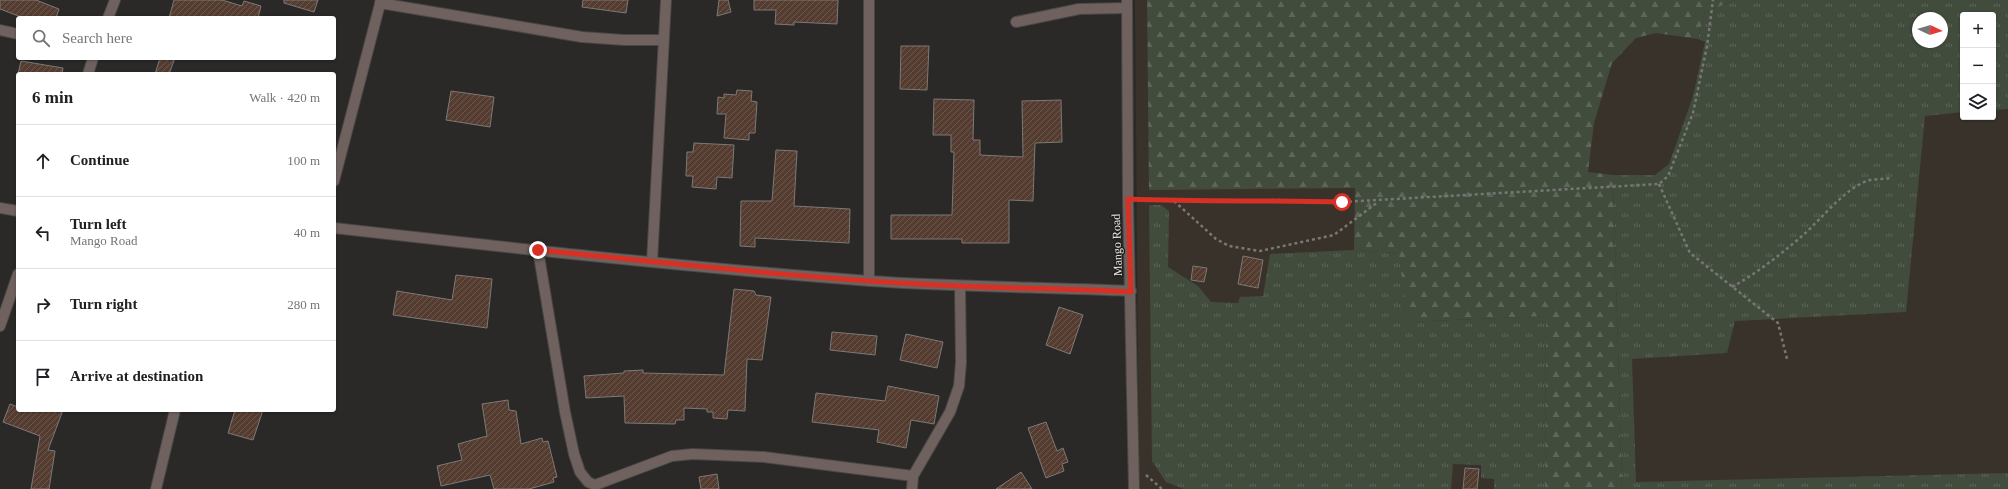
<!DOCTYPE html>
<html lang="en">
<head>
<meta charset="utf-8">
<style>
  :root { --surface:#fff; --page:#f2f2f2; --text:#202124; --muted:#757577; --line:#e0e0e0 }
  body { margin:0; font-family:Georgia,serif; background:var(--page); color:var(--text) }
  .controls { position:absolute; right:12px; top:12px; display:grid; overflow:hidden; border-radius:4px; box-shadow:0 1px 3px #0004 }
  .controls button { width:36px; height:36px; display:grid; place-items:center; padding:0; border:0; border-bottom:1px solid var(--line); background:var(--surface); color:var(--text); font:20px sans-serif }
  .compass { position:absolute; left:1912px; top:12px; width:36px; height:36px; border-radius:50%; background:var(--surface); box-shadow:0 1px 3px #0004; rotate:94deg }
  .stop { position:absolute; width:12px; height:12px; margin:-9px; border:3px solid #d93025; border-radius:50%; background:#fff }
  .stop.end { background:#d93025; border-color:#fff; box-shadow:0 1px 4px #0008 }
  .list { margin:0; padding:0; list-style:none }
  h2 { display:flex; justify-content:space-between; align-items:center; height:52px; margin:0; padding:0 16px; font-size:17px }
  h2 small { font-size:13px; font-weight:400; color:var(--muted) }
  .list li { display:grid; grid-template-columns:26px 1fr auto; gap:12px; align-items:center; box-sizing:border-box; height:72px; padding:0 16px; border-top:1px solid var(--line) }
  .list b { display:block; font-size:15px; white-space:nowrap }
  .list p { margin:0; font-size:13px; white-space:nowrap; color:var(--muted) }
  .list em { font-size:13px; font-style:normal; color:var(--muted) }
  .icon { flex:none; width:22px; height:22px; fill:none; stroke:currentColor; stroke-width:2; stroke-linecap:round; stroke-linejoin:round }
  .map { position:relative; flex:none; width:2008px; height:489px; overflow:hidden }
  .search { position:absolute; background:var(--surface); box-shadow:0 1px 3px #0004; left:16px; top:16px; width:320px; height:44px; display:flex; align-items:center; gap:10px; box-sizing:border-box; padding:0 14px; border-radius:4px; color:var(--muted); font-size:15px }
  .panel { position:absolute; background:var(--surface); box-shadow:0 1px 3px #0004; left:16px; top:72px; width:320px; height:340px; border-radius:4px }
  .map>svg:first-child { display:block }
  .built { fill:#39322b; fill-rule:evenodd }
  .grass { fill:url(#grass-tufts); fill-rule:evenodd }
  .forest { fill:url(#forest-firs) }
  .building { fill:url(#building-hatch); stroke:#7c7977 }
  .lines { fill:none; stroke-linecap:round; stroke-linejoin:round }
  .minor-casing { stroke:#494745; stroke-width:12 }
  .path { stroke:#797776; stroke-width:2.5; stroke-dasharray:3 3; stroke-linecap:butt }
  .minor { stroke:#6f625e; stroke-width:10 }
  .route { stroke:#d93025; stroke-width:5 }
  .labels { text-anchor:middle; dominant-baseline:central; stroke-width:3; stroke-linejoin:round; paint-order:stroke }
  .street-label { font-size:12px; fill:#e6e4e3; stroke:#22201d }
</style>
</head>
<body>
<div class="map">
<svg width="2008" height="489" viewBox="0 0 2008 489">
  <defs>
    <pattern id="grass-tufts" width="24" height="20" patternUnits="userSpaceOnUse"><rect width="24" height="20" fill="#414c3d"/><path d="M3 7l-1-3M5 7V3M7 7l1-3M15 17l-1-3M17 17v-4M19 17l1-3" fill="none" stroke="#5c6659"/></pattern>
    <pattern id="forest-firs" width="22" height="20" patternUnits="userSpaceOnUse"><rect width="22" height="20" fill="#414c3d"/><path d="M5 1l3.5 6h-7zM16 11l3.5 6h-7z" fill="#5c6659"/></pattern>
    <pattern id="building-hatch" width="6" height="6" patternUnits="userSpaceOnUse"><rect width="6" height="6" fill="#553c30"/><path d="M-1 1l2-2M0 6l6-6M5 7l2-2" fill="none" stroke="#6d584e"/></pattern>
  </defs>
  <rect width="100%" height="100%" fill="#2b2927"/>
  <path class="built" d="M1135,0H2008V489H1139ZM1963,15H1993V117H1963ZM1918,18H1942V42H1918Z"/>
  <g class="grass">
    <path d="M1736,0H2008V109L1993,110V15H1963V112L1925,116L1906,312L1735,321L1727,353L1632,359L1636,482L2008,473V489H1622L1613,175H1655L1669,164L1693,96L1705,42L1698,39L1705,12ZM1918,18H1942V42H1918Z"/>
    <polygon points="1149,205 1161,205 1169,211 1168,267 1198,286 1211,302 1238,303 1240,297 1263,296 1270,254 1354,250 1400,253 1407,322 1546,316 1545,489 1494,489 1494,479 1481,478 1481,465 1453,464 1451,489 1184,489 1166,482 1152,461"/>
  </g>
  <polygon class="forest" points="1147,0 1736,0 1705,12 1698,39 1656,33 1636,38 1612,63 1594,123 1588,172 1613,175 1622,489 1545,489 1546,316 1407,322 1399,253 1354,250 1355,188 1149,190"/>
  <g class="building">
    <polygon points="0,0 36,0 59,9 56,18 24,18 0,9"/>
    <polygon points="174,0 222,0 242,6 244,1 261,6 258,18 169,18"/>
    <polygon points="284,0 318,0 314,12 284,3"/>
    <polygon points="583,0 628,0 626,13 582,7"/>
    <polygon points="719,0 728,0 731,12 717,16"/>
    <polygon points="754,0 838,0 837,24 794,22 794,25 775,24 776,10 754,10"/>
    <polygon points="901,46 929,46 927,90 900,89"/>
    <polygon points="160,58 175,58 169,74 155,74"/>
    <polygon points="21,61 63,68 62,74 18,74"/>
    <polygon points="737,90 752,91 751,101 757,102 755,133 749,133 749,140 724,138 726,114 717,114 718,97 724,98 724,94 736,95"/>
    <polygon points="451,91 494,97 490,127 446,120"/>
    <polygon points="934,99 974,100 973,140 980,140 980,155 1023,157 1022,101 1061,100 1062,142 1035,143 1033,201 1009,200 1009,243 962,243 962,239 891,239 891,215 952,215 954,152 951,152 951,135 933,135"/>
    <polygon points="694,143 734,145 732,178 717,177 716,189 692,187 693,176 686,176 687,152 693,152"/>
    <polygon points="776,150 797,151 794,206 850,209 849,243 755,238 755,247 740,246 741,201 772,201"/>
    <polygon points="1243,256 1263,260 1258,288 1238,284"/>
    <polygon points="1193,266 1207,268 1204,282 1191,280"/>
    <polygon points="456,275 492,279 487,328 393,315 397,291 452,300"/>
    <polygon points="734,289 754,291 756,295 771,297 762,360 747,359 745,411 728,410 727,419 713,418 713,412 707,412 707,409 684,408 684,420 676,420 675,424 625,423 624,396 586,398 584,376 624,373 624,371 643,370 643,373 724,375"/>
    <polygon points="1059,307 1083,315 1070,354 1046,345"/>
    <polygon points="832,332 877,336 875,355 830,350"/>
    <polygon points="906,334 943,342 937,368 900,360"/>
    <polygon points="888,386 939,396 934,424 911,420 906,448 877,442 879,430 812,422 816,393 885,401"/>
    <polygon points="508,400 509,410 516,411 521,444 542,438 543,442 548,441 557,477 553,478 554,482 529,489 494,489 490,475 441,486 437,466 462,460 458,444 487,436 482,404"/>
    <polygon points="10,404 18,407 18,410 63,410 48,450 55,451 49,489 31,489 40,436 3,422"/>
    <polygon points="235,410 263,410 253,440 228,433"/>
    <polygon points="1046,422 1057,451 1063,448 1068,462 1062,464 1064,471 1046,478 1028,428"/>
    <polygon points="1465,468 1479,469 1477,489 1463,489"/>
    <polygon points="1021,472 1032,489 996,489"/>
    <polygon points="717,474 719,489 701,489 699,477"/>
  </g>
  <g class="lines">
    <g class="minor-casing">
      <g id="minor">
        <polyline points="869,0 869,281"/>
        <polyline points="1127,0 1128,199 1134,489"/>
        <polyline points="380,3 582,37 624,40 663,40"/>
        <polyline points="108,18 115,0"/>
        <polyline points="1016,22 1079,9 1127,8"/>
        <polyline points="0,30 18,34"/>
        <polyline points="88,74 93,58"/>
        <polyline points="334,181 381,0"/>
        <polyline points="0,208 18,211"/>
        <path d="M334,228C512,248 691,268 870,281C957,287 1044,287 1131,291"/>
        <polyline points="538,250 565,412 574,454 580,472 588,482 595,485 672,456 693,454 764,457 913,476"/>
        <polyline points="652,262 666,0"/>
        <polyline points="0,326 18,274"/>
        <polyline points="156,489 175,410"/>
        <polyline points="912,489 913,476 950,412 959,386 961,362 960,286"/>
      </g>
    </g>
    <g class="path">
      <polyline points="1659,184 1690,253 1778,323 1787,359"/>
      <polyline points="1139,199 1174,201 1282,200 1342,202 1659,184 1668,176 1693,113 1707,46 1713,0"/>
      <polyline points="1174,201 1216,239 1229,246 1260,251 1334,235 1378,202"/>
      <path d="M1732,287C1757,273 1780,255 1802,236C1821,220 1845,187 1870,180C1877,179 1884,179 1891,178"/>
      <polyline points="1146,475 1162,489"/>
    </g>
    <use href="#minor" class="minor"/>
  </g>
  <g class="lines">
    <path class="route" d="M538,250C678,264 818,280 959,286C1016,289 1074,288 1131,292L1128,199C1200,202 1271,200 1342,202"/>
  </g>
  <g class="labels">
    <g class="street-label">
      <text transform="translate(1117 245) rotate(-92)">Mango Road</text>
    </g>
  </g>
</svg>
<div class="controls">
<button>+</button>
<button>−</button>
<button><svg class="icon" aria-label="layers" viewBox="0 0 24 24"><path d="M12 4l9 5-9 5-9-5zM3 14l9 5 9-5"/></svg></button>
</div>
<svg class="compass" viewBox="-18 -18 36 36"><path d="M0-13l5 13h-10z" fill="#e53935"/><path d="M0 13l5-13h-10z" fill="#757577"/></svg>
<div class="stop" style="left:1342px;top:202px"></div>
<div class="stop end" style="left:538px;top:250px"></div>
<div class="search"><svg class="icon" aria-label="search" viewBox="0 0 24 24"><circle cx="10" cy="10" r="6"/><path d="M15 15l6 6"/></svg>Search here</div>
<section class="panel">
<h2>6 min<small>Walk · 420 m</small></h2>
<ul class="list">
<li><svg class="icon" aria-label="ahead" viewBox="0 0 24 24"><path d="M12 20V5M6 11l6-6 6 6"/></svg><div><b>Continue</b></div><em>100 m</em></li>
<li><svg class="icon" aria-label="left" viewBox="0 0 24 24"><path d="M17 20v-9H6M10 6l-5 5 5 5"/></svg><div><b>Turn left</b><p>Mango Road</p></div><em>40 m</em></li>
<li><svg class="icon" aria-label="right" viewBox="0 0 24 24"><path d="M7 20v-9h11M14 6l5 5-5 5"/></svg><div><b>Turn right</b></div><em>280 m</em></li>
<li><svg class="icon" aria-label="arrive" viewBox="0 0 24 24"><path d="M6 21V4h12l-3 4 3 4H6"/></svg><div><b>Arrive at destination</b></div></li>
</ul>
</section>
</div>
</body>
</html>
